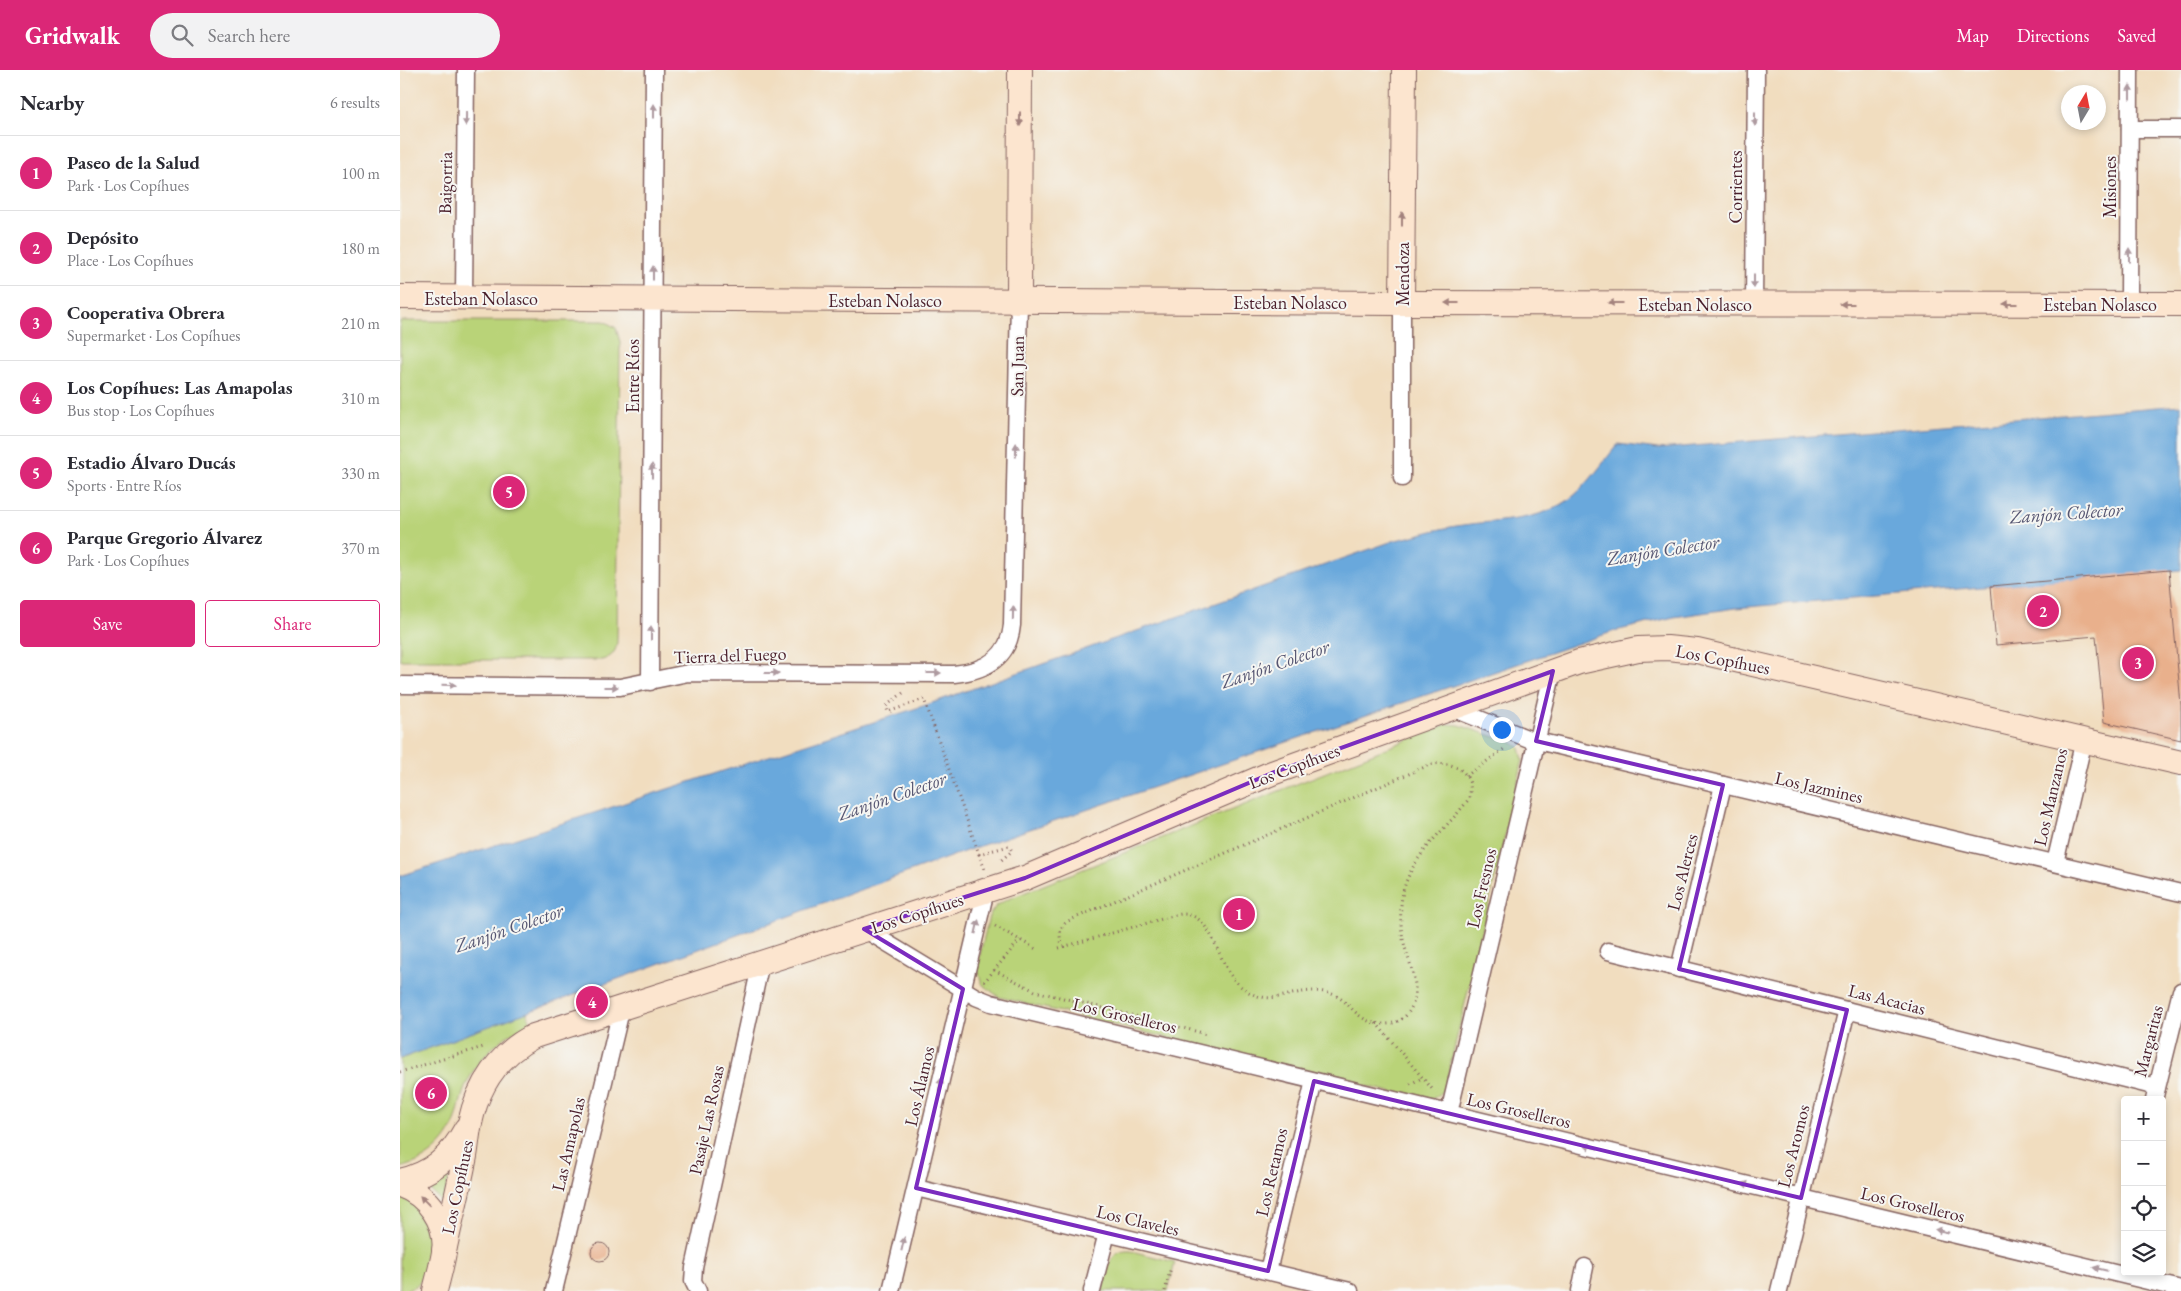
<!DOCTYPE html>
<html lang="en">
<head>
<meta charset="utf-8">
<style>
  :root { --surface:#fff; --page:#f2f2f3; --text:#2b2b33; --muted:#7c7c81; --line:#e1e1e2; --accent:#db2777 }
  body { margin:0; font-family:"EB Garamond",serif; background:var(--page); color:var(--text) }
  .controls { position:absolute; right:15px; bottom:15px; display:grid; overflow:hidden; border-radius:5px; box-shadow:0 2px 8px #0003 }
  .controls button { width:45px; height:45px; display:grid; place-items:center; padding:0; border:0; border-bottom:1px solid var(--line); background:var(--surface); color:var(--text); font:25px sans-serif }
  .compass { position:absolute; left:1661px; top:15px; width:45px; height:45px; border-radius:50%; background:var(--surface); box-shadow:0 2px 8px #0003; rotate:10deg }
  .you { position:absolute; left:1101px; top:659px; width:18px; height:18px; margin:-12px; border:4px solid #fff; border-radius:50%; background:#1a73e8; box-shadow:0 0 0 8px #1a73e833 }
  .badge { display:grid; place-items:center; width:32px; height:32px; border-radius:50%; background:var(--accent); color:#fff; font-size:16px; font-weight:700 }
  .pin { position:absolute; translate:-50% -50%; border:2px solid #fff; box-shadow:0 1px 5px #0006 }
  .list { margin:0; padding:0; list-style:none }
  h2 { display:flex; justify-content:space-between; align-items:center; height:65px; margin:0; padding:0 20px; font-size:21px }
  h2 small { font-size:16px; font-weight:400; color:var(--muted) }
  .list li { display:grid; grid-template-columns:32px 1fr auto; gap:15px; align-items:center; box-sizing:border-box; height:75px; padding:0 20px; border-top:1px solid var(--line) }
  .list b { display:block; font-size:19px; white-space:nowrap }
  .list p { margin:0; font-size:16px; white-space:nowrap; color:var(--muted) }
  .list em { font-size:16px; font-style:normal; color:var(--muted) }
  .actions { display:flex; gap:10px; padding:15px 20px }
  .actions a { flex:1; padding:11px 0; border:1px solid var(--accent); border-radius:5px; text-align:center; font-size:18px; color:var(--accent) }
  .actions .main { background:var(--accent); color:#fff }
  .icon { flex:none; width:28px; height:28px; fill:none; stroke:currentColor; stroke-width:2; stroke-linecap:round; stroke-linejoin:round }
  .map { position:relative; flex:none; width:1781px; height:1221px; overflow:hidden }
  header { display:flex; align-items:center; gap:30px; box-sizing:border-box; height:70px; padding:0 25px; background:var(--accent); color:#fff }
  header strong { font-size:24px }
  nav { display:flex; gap:28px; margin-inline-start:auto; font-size:18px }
  .search { width:350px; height:45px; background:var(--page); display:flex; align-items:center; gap:12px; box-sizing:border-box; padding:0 18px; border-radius:28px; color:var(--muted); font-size:19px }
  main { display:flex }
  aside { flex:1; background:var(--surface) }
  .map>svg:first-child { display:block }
  .green { fill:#b9d378; stroke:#827952 }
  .water { fill:#69a8dc; stroke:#5a6484 }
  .building { fill:#e9b08c }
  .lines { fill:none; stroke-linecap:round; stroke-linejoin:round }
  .street-casing { stroke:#84625f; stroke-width:19 }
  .secondary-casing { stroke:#84625f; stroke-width:26 }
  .path { stroke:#84625f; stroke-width:3; stroke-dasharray:1 4; stroke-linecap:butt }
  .street { stroke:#fff; stroke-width:16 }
  .secondary { stroke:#fce5cf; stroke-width:24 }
  .oneway { fill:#ae9aa0 }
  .oneway2 { fill:#a3827d }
  .marked { fill:none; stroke:#7b2cbf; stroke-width:4; stroke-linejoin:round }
  .labels { text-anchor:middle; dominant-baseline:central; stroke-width:4; stroke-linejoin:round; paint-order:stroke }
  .street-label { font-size:18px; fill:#4a1f2b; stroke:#f6f6f2 }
  .water-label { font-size:19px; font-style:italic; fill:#565672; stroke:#f6f6f2 }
</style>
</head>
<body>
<header>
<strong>Gridwalk</strong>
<div class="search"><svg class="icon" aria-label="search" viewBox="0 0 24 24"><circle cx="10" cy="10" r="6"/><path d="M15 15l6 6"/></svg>Search here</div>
<nav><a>Map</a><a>Directions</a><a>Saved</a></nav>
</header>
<main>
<aside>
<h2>Nearby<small>6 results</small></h2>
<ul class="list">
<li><span class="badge">1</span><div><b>Paseo de la Salud</b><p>Park · Los Copíhues</p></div><em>100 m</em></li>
<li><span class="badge">2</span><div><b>Depósito</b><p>Place · Los Copíhues</p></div><em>180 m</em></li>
<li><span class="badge">3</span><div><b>Cooperativa Obrera</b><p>Supermarket · Los Copíhues</p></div><em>210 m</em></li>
<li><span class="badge">4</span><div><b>Los Copíhues: Las Amapolas</b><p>Bus stop · Los Copíhues</p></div><em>310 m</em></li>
<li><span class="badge">5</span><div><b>Estadio Álvaro Ducás</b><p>Sports · Entre Ríos</p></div><em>330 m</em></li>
<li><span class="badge">6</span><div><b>Parque Gregorio Álvarez</b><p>Park · Los Copíhues</p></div><em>370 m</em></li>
</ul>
<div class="actions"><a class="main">Save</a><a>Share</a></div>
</aside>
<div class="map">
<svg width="1781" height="1221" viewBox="0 0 1781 1221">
  <rect width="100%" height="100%" fill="#f6f6f2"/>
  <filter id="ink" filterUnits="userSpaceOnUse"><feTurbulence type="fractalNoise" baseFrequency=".02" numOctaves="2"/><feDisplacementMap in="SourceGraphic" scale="10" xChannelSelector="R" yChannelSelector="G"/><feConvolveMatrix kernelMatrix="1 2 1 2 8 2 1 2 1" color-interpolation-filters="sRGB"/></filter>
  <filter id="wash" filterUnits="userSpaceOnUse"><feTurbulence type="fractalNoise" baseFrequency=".0096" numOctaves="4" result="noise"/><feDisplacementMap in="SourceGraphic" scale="20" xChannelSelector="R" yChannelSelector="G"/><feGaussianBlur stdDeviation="1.12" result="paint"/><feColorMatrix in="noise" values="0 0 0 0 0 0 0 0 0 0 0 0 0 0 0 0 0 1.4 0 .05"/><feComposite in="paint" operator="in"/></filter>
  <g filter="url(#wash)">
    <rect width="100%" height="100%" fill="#f1ddbf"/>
    <g class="green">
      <path d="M0,251H204L216,258L220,272L217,572C216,582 212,587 202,590H0Z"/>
      <path d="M1047,654L1059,655L1113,673L1120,678L1123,690L1046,1013C1043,1024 1035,1030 1023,1030L599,927L582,914L577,897L589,846L596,836L606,830Z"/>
      <path d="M127,942L131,953C105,964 82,983 69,1009C62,1022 60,1035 56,1049C47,1074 26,1092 0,1098V989Z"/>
      <polygon points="52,1095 43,1133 25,1115"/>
      <path d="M0,1124C8,1131 22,1139 27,1147C41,1169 31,1221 0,1221Z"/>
      <path d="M731,1181L775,1192L768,1221H702C707,1203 707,1179 731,1181Z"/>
    </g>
    <path class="water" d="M1781,335V500L1336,538L1274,547L1215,561L577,777L0,989V806L526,635L996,470C1016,466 1036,459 1056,456C1092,450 1135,453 1167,431C1187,417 1202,393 1218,374L1258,379Z"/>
    <g id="blocks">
      <g class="building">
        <polygon points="1769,500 1781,635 1781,670 1704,652 1696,566 1596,575 1591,516"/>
        <circle cx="200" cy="1182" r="9"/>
      </g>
    </g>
  </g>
  <g filter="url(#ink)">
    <use href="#blocks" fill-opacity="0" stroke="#84625f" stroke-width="1"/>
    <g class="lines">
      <g class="street-casing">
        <g id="street">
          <polyline points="1730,59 1781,59"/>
          <polyline points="64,227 66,0"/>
          <polyline points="1354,234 1356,0"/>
          <polyline points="1729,234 1730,0"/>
          <polyline points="1002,408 1002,233"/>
          <polyline points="250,612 254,0"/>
          <path d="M0,615L220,617L288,603L554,604C585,601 609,588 612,555L619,231"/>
          <polyline points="1052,638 1129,669 1781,823"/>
          <polyline points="1655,793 1684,670"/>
          <polyline points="464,859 576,927 591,933 1781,1219"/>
          <polyline points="1208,881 1757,1017"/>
          <polyline points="1279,899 1323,715"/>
          <polyline points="1754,1030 1781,921"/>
          <polyline points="1049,1043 1153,601"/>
          <polyline points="516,1118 950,1221"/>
          <polyline points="868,1201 914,1011"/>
          <polyline points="154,1221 222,936"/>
          <polyline points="298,1221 293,1211 294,1198 361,892"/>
          <polyline points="491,1221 586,820"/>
          <polyline points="692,1221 707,1163"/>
          <polyline points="1180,1221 1185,1197"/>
          <polyline points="1379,1221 1447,940"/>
        </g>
      </g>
      <g class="secondary-casing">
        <g id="secondary">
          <polyline points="0,227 1002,233 1781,234"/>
          <polyline points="619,231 620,0"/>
          <polyline points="1002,233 1004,0"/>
          <path d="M0,1111C32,1104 51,1087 66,1059"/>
          <path d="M0,1115C28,1125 48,1153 44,1182C42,1195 38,1208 35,1221"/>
          <path d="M44,1181C51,1151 58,1121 64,1091C67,1078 67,1065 70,1053C78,1015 99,984 134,966L625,808L872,703L1179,592L1238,579L1267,578L1297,581L1781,693"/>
        </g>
      </g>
      <g class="path">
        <polyline points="503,623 486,636 488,642 524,629 579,784 609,776 612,781 599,792"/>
        <polyline points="1066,706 1104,679"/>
        <polyline points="579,784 585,800"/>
        <polyline points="595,856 636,879"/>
        <path d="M659,878L776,845C813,836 816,894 838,914C870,943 890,916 924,922C952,926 952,954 985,954C994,954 1003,950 1008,943C1026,918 1005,889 1002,863C1000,849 1000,832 1004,818C1015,781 1047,759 1068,730C1079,703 1049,687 1027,696L668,851C659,857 658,866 663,876"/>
        <polyline points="594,900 635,921 807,964"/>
        <polyline points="584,912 620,870"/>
        <polyline points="976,953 1033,1020"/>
        <polyline points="0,1002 83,977"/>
        <polyline points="1010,1014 1022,1008"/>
        <polyline points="765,1221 771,1197"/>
      </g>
      <use href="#street" class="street"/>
      <use href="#secondary" class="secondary"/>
    </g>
    <defs><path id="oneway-solid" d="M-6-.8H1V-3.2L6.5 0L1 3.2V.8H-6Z" transform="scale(1.25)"/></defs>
    <g class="oneway">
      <use href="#oneway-solid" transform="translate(1730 22) rotate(-90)"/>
      <use href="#oneway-solid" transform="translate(254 41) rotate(-90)"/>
      <use href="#oneway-solid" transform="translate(66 49) rotate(91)"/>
      <use href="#oneway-solid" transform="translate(1355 49) rotate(90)"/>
      <use href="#oneway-solid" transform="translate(1729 185) rotate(-90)"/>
      <use href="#oneway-solid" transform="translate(253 203) rotate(-90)"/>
      <use href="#oneway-solid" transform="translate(1354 211) rotate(90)"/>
      <use href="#oneway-solid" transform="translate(616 380) rotate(-89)"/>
      <use href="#oneway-solid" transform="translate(252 401) rotate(-90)"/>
      <use href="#oneway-solid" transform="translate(613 543) rotate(-89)"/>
      <use href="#oneway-solid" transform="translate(251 563) rotate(-90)"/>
      <use href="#oneway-solid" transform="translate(372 603)"/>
      <use href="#oneway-solid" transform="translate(534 603)"/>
      <use href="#oneway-solid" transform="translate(49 615) rotate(1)"/>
      <use href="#oneway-solid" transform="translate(211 617)"/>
      <use href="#oneway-solid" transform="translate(577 857) rotate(-77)"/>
      <use href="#oneway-solid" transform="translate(540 1015) rotate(-77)"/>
      <use href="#oneway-solid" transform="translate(1191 1077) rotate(-167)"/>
      <use href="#oneway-solid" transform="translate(1349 1115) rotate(-167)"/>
      <use href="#oneway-solid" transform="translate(1542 1161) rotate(-167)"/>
      <use href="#oneway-solid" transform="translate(503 1174) rotate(-77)"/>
      <use href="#oneway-solid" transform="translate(1700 1199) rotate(-167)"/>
    </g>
    <g class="oneway2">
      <use href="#oneway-solid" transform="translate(620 49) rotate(90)"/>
      <use href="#oneway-solid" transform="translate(1002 149) rotate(-90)"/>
      <use href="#oneway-solid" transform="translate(1052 233) rotate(-180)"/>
      <use href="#oneway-solid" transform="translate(1215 233) rotate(-180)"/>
      <use href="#oneway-solid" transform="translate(1447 234) rotate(180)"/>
      <use href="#oneway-solid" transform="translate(1610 234) rotate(180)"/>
      <use href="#oneway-solid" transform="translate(25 1131) rotate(-135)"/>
    </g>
  </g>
  <path class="marked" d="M1153,601L1136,671L1323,715L1279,899L1447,940L1401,1128L914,1011L868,1201L516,1118L563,919L464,859L625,808L872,703Z"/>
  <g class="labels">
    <g class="street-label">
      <text transform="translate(45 113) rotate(-89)">Baigorria</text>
      <text transform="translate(1335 117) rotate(-90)">Corrientes</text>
      <text transform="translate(1709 117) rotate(-90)">Misiones</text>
      <text transform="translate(1002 204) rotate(-90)">Mendoza</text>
      <text x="81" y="228">Esteban Nolasco</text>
      <text x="485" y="230">Esteban Nolasco</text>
      <text x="890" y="232">Esteban Nolasco</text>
      <text x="1295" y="234">Esteban Nolasco</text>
      <text x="1700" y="234">Esteban Nolasco</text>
      <text transform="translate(617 296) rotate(-89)">San Juan</text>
      <text transform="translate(232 306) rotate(-90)">Entre Ríos</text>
      <text transform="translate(330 585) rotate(-2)">Tierra del Fuego</text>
      <text transform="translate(1323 589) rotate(11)">Los Copíhues</text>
      <text transform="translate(894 696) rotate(-21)">Los Copíhues</text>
      <text transform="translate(1419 717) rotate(13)">Los Jazmines</text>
      <text transform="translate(1650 727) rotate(-77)">Los Manzanos</text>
      <text transform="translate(1282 802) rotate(-76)">Los Alerces</text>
      <text transform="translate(1081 818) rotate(-77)">Los Fresnos</text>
      <text transform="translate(517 843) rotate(-18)">Los Copíhues</text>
      <text transform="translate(1487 929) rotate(14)">Las Acacias</text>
      <text transform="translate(725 945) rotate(13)">Los Groselleros</text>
      <text transform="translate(1748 971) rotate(-76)">Margaritas</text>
      <text transform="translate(519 1016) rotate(-77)">Los Álamos</text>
      <text transform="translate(1119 1040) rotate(13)">Los Groselleros</text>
      <text transform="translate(306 1050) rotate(-78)">Pasaje Las Rosas</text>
      <text transform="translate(168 1074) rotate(-77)">Las Amapolas</text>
      <text transform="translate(1393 1076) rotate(-76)">Los Aromos</text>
      <text transform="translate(871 1102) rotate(-77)">Los Retamos</text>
      <text transform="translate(57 1117) rotate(-78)">Los Copíhues</text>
      <text transform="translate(1513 1134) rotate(13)">Los Groselleros</text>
      <text transform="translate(738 1150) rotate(13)">Los Claveles</text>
    </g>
    <g class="water-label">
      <text transform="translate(1666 443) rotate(-4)">Zanjón Colector</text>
      <text transform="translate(1263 480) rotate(-9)">Zanjón Colector</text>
      <text transform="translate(875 594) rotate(-19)">Zanjón Colector</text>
      <text transform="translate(492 726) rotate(-19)">Zanjón Colector</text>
      <text transform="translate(109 858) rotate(-19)">Zanjón Colector</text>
    </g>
  </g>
</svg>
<div class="controls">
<button>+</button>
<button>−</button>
<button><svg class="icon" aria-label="locate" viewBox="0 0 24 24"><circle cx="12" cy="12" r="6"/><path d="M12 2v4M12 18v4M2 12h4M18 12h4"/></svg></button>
<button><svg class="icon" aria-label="layers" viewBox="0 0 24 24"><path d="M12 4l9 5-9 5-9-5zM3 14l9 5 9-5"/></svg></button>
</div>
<svg class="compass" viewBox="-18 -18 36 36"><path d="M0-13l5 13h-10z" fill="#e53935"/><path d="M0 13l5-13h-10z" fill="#7c7c81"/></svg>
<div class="you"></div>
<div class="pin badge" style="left:839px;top:844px">1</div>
<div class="pin badge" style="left:1643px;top:541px">2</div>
<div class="pin badge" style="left:1738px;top:593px">3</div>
<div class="pin badge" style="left:192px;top:932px">4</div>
<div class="pin badge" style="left:109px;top:422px">5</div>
<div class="pin badge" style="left:31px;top:1023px">6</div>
</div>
</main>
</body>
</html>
